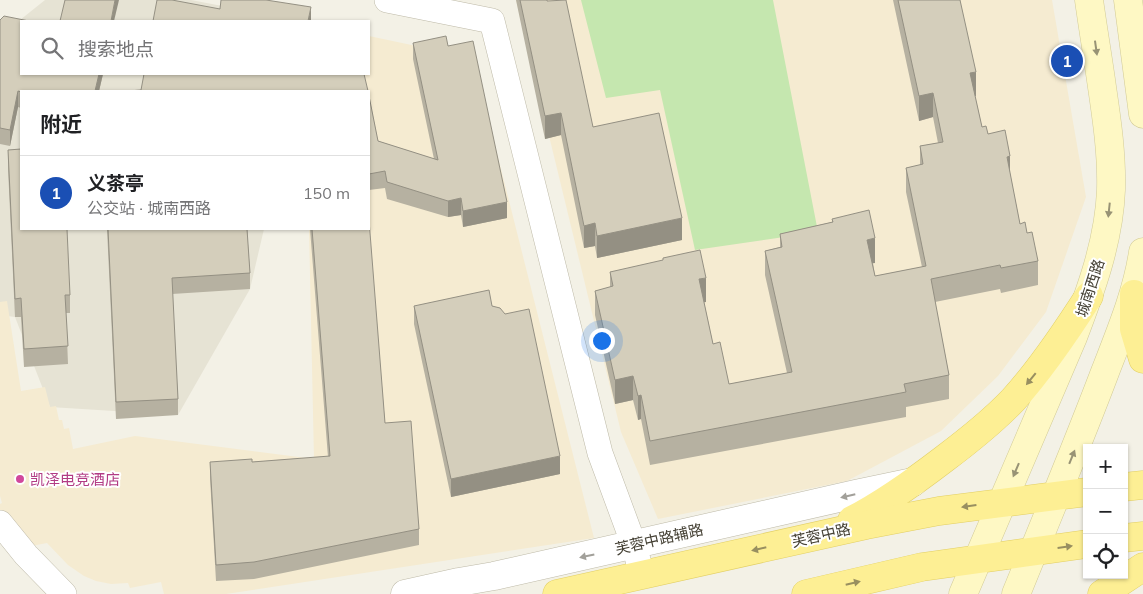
<!DOCTYPE html>
<html lang="zh">
<head>
<meta charset="utf-8">
<style>
  :root { --surface:#fff; --page:#f6f6f6; --text:#202124; --muted:#757577; --line:#e0e0e0; --accent:#2563eb }
  body { margin:0; font-family:Mulish,"Noto Sans SC",sans-serif; background:var(--page); color:var(--text) }
  .controls { position:absolute; right:15px; bottom:15px; display:grid; overflow:hidden; border-radius:0px; box-shadow:0 1px 4px #0004 }
  .controls button { width:45px; height:45px; display:grid; place-items:center; padding:0; border:0; border-bottom:1px solid var(--line); background:var(--surface); color:var(--text); font:25px sans-serif }
  .you { position:absolute; left:601px; top:340px; width:18px; height:18px; margin:-12px; border:4px solid #fff; border-radius:50%; background:#1a73e8; box-shadow:0 0 0 8px #1a73e833 }
  .badge { display:grid; place-items:center; width:32px; height:32px; border-radius:50%; background:var(--accent); color:#fff; font-size:16px; font-weight:700 }
  .pin { position:absolute; translate:-50% -50%; border:2px solid #fff; box-shadow:0 1px 5px #0006 }
  .list { margin:0; padding:0; list-style:none }
  h2 { display:flex; justify-content:space-between; align-items:center; height:65px; margin:0; padding:0 20px; font-size:21px }
  h2 small { font-size:16px; font-weight:400; color:var(--muted) }
  .list li { display:grid; grid-template-columns:32px 1fr auto; gap:15px; align-items:center; box-sizing:border-box; height:75px; padding:0 20px; border-top:1px solid var(--line) }
  .list b { display:block; font-size:19px; white-space:nowrap }
  .list p { margin:0; font-size:16px; white-space:nowrap; color:var(--muted) }
  .list em { font-size:16px; font-style:normal; color:var(--muted) }
  .icon { flex:none; width:28px; height:28px; fill:none; stroke:currentColor; stroke-width:2; stroke-linecap:round; stroke-linejoin:round }
  .map { position:relative; flex:none; width:1143px; height:594px; overflow:hidden }
  .search { position:absolute; background:var(--surface); box-shadow:0 1px 4px #0004; left:20px; top:20px; width:350px; height:55px; display:flex; align-items:center; gap:12px; box-sizing:border-box; padding:0 18px; border-radius:0px; color:var(--muted); font-size:19px }
  .panel { position:absolute; background:var(--surface); box-shadow:0 1px 4px #0004; left:20px; top:90px; width:350px; height:140px; border-radius:0px }
  .map>svg:first-child { display:block }
  .residential { fill:#e6e3d4 }
  .commercial { fill:#f5ebd1 }
  .green { fill:#c5e7af }
  .lines { fill:none; stroke-linecap:round; stroke-linejoin:round }
  .minor-casing { stroke:#bebaa8; stroke-width:26 }
  .tertiary-casing { stroke:#bebaa8; stroke-width:29 }
  .secondary-casing { stroke:#d2cb96; stroke-width:29 }
  .primary-casing { stroke:#e2cf64; stroke-width:29 }
  .minor { stroke:#fff; stroke-width:25 }
  .tertiary { stroke:#fff; stroke-width:28 }
  .secondary { stroke:#fef8c4; stroke-width:28 }
  .primary { stroke:#fdef94; stroke-width:28 }
  .wall { fill:#b6b1a1 }
  .shaded-wall { fill:#949083 }
  .building { fill:#d4cebb; stroke:#949083 }
  .oneway { fill:#989375 }
  .oneway2 { fill:#988f60 }
  .oneway3 { fill:#a2a09a }
  .hotel-dot { fill:#d1479c; stroke:#fff; stroke-width:2 }
  .labels { text-anchor:middle; dominant-baseline:central; stroke-width:4; stroke-linejoin:round; paint-order:stroke }
  .street-label { font-size:15px; fill:#454135; stroke:#fff }
  .hotel-label { font-size:15px; fill:#b23c85; stroke:#fff; text-anchor:start }
</style>
</head>
<body>
<div class="map">
<svg width="1143" height="594" viewBox="0 0 1143 594">
  <rect width="100%" height="100%" fill="#f3f1e6"/>
  <polygon class="residential" points="45,0 191,0 300,21 21,21 21,74 299,74 295,91 21,91 21,229 264,229 250,289 178,415 50,407 15,317 0,315 0,36"/>
  <g class="commercial">
    <polygon points="516,0 1052,0 1086,197 1046,312 998,376 941,431 847,481 658,519 621,432"/>
    <polygon points="369,36 473,58 594,538 226,594 164,594 161,582 130,588 128,583 111,584 96,581 84,576 68,565 47,543 26,547 0,535 0,504 2,503 0,496 0,302 7,301 21,391 45,387 50,407 56,406 59,420 62,420 64,429 69,428 73,449 135,436 314,459 309,229 369,229 369,91 295,91 299,74 369,74"/>
  </g>
  <polygon class="green" points="581,0 773,0 818,232 695,250 660,90 606,98"/>
  <g class="lines">
    <g class="minor-casing">
      <g id="minor">
        <polyline points="387,0 492,21 600,453 634,545 642,575"/>
        <polyline points="0,523 26,555 64,594"/>
      </g>
    </g>
    <g class="tertiary-casing">
      <polyline id="tertiary" points="405,594 459,582 494,576 856,494 913,482"/>
    </g>
    <g class="secondary-casing">
      <g id="secondary">
        <polyline points="1128,0 1143,114"/>
        <path d="M963,594L1073,337C1091,290 1109,241 1111,190C1112,155 1107,121 1102,87C1098,58 1093,29 1089,0"/>
        <path d="M1016,594C1046,520 1077,446 1105,372C1120,333 1137,293 1143,252"/>
      </g>
    </g>
    <g class="primary-casing">
      <g id="primary">
        <polyline points="1134,294 1134,329 1143,359"/>
        <polyline points="1124,487 1143,485"/>
        <path d="M852,520C885,503 914,482 944,459C968,441 992,422 1013,400C1042,368 1066,332 1089,296"/>
        <polyline points="1124,538 1143,536"/>
        <polyline points="557,594 866,525 939,511 1087,492"/>
        <polyline points="806,594 922,567 1087,544"/>
        <polyline points="1102,594 1143,567"/>
      </g>
    </g>
    <use href="#minor" class="minor"/>
    <use href="#tertiary" class="tertiary"/>
    <use href="#secondary" class="secondary"/>
    <use href="#primary" class="primary"/>
  </g>
  <g class="wall">
    <polygon points="516,0 547,0 593,127 682,240 597,258 595,246 584,248 561,135 545,139"/>
    <polygon points="893,0 960,0 976,96 975,96 982,127 988,134 1010,173 1020,224 1027,233 1038,261 1038,285 1001,293 1000,289 935,302 949,375 949,399 906,407 906,417 650,465 641,419 638,420 633,400 615,404 595,315 595,291 610,287 610,272 706,302 704,302 713,344 729,384 787,373 765,275 765,251 780,247 780,234 832,222 832,219 875,263 873,263 875,276 922,267 906,192 906,168 920,165 920,146 938,143 933,117 919,121"/>
    <polygon points="0,20 103,74 99,91 21,91 21,108 18,107 10,146 0,144"/>
    <polygon points="413,43 448,46 507,218 463,227 461,215 448,217 387,199 385,188 369,190 369,96 378,141 434,159 413,59"/>
    <polygon points="8,150 70,295 70,313 66,313 68,364 24,367 21,317 15,317 8,168"/>
    <polygon points="107,229 247,229 250,273 250,289 172,294 178,399 178,415 116,419"/>
    <polygon points="310,229 369,229 385,423 419,529 419,545 254,579 216,581 210,478 210,462 252,462 328,457"/>
    <polygon points="414,306 492,306 560,474 451,497 414,324"/>
  </g>
  <g class="shaded-wall">
    <polygon points="115,0 119,0 114,21 111,21"/>
    <polygon points="311,7 311,21 308,21"/>
    <polygon points="976,72 976,96 970,97 970,73"/>
    <polygon points="99,74 103,74 99,91 95,91"/>
    <polygon points="18,91 18,107 10,146 10,130"/>
    <polygon points="933,93 933,117 919,121 919,96"/>
    <polygon points="561,113 561,135 545,139 545,116"/>
    <polygon points="1010,156 1010,180 1007,157"/>
    <polygon points="461,198 461,215 448,217 448,201"/>
    <polygon points="507,202 507,218 463,227 463,211"/>
    <polygon points="682,218 682,240 597,258 597,236"/>
    <polygon points="595,223 595,246 584,248 584,226"/>
    <polygon points="875,238 875,263 867,264 867,240"/>
    <polygon points="706,278 706,302 699,303 699,279"/>
    <polygon points="633,376 633,400 615,404 615,380"/>
    <polygon points="641,395 641,419 638,420 638,396"/>
    <polygon points="560,456 560,474 451,497 451,479"/>
  </g>
  <g class="building">
    <polygon points="65,0 115,0 111,21 60,21"/>
    <polygon points="157,0 172,0 220,9 221,0 266,0 311,7 308,21 153,21"/>
    <polygon points="520,0 547,0 547,1 566,0 593,127 659,113 682,218 597,236 595,223 584,226 561,113 545,116"/>
    <polygon points="898,0 960,0 976,72 970,73 982,127 986,126 988,134 1005,130 1010,156 1007,157 1020,224 1025,222 1027,233 1032,232 1038,261 1001,268 1000,265 931,279 949,375 904,384 906,392 650,441 641,395 638,396 633,376 615,380 595,291 613,286 610,272 663,260 663,258 700,250 706,278 699,279 713,344 720,342 729,384 792,372 765,251 782,247 780,234 833,222 832,219 869,210 875,238 867,240 875,276 926,266 906,168 923,164 920,146 943,142 933,93 919,96"/>
    <polygon points="4,16 29,21 21,21 21,74 99,74 95,91 21,92 18,91 10,130 0,128 0,20"/>
    <polygon points="446,36 448,46 473,41 507,202 463,211 461,198 448,201 387,182 385,171 369,174 369,96 378,141 438,160 413,43"/>
    <polygon points="144,74 364,74 368,91 128,91 141,90"/>
    <polygon points="21,149 21,229 67,229 70,295 65,295 68,346 24,349 21,298 15,299 8,150"/>
    <polygon points="369,220 385,423 411,421 419,529 254,562 216,565 210,462 252,459 252,462 330,456 312,229 369,229"/>
    <polygon points="108,229 247,229 250,273 172,278 178,399 116,402"/>
    <polygon points="489,290 492,306 500,308 505,314 529,309 560,456 451,479 414,306"/>
  </g>
  <defs><path id="oneway-solid" d="M-6-.8H1V-3.2L6.5 0L1 3.2V.8H-6Z" transform="scale(1.25)"/></defs>
  <g class="oneway">
    <use href="#oneway-solid" transform="translate(1096 48) rotate(82)"/>
    <use href="#oneway-solid" transform="translate(1109 210) rotate(96)"/>
    <use href="#oneway-solid" transform="translate(1072 457) rotate(-68)"/>
    <use href="#oneway-solid" transform="translate(1016 470) rotate(113)"/>
  </g>
  <g class="oneway2">
    <use href="#oneway-solid" transform="translate(1031 379) rotate(129)"/>
    <use href="#oneway-solid" transform="translate(969 506) rotate(172)"/>
    <use href="#oneway-solid" transform="translate(1065 547) rotate(-8)"/>
    <use href="#oneway-solid" transform="translate(759 549) rotate(167)"/>
    <use href="#oneway-solid" transform="translate(853 583) rotate(-13)"/>
  </g>
  <g class="oneway3">
    <use href="#oneway-solid" transform="translate(848 496) rotate(167)"/>
    <use href="#oneway-solid" transform="translate(587 556) rotate(168)"/>
  </g>
  <circle class="hotel-dot" cx="20" cy="479" r="5"/>
  <g class="labels">
    <g class="street-label">
      <text transform="translate(1090 288) rotate(-72)">城南西路</text>
      <text transform="translate(821 535) rotate(-13)">芙蓉中路</text>
      <text transform="translate(659 539) rotate(-13)">芙蓉中路辅路</text>
    </g>
    <g class="hotel-label">
      <text x="30" y="479">凯泽电竞酒店</text>
    </g>
  </g>
</svg>
<div class="controls">
<button>+</button>
<button>−</button>
<button><svg class="icon" aria-label="locate" viewBox="0 0 24 24"><circle cx="12" cy="12" r="6"/><path d="M12 2v4M12 18v4M2 12h4M18 12h4"/></svg></button>
</div>
<div class="you"></div>
<div class="pin badge" style="left:1067px;top:61px;background:#1a4fb4">1</div>
<div class="search"><svg class="icon" aria-label="search" viewBox="0 0 24 24"><circle cx="10" cy="10" r="6"/><path d="M15 15l6 6"/></svg>搜索地点</div>
<section class="panel">
<h2>附近<small></small></h2>
<ul class="list">
<li><span class="badge" style="background:#1a4fb4">1</span><div><b>义茶亭</b><p>公交站 · 城南西路</p></div><em>150 m</em></li>
</ul>
</section>
</div>
</body>
</html>
